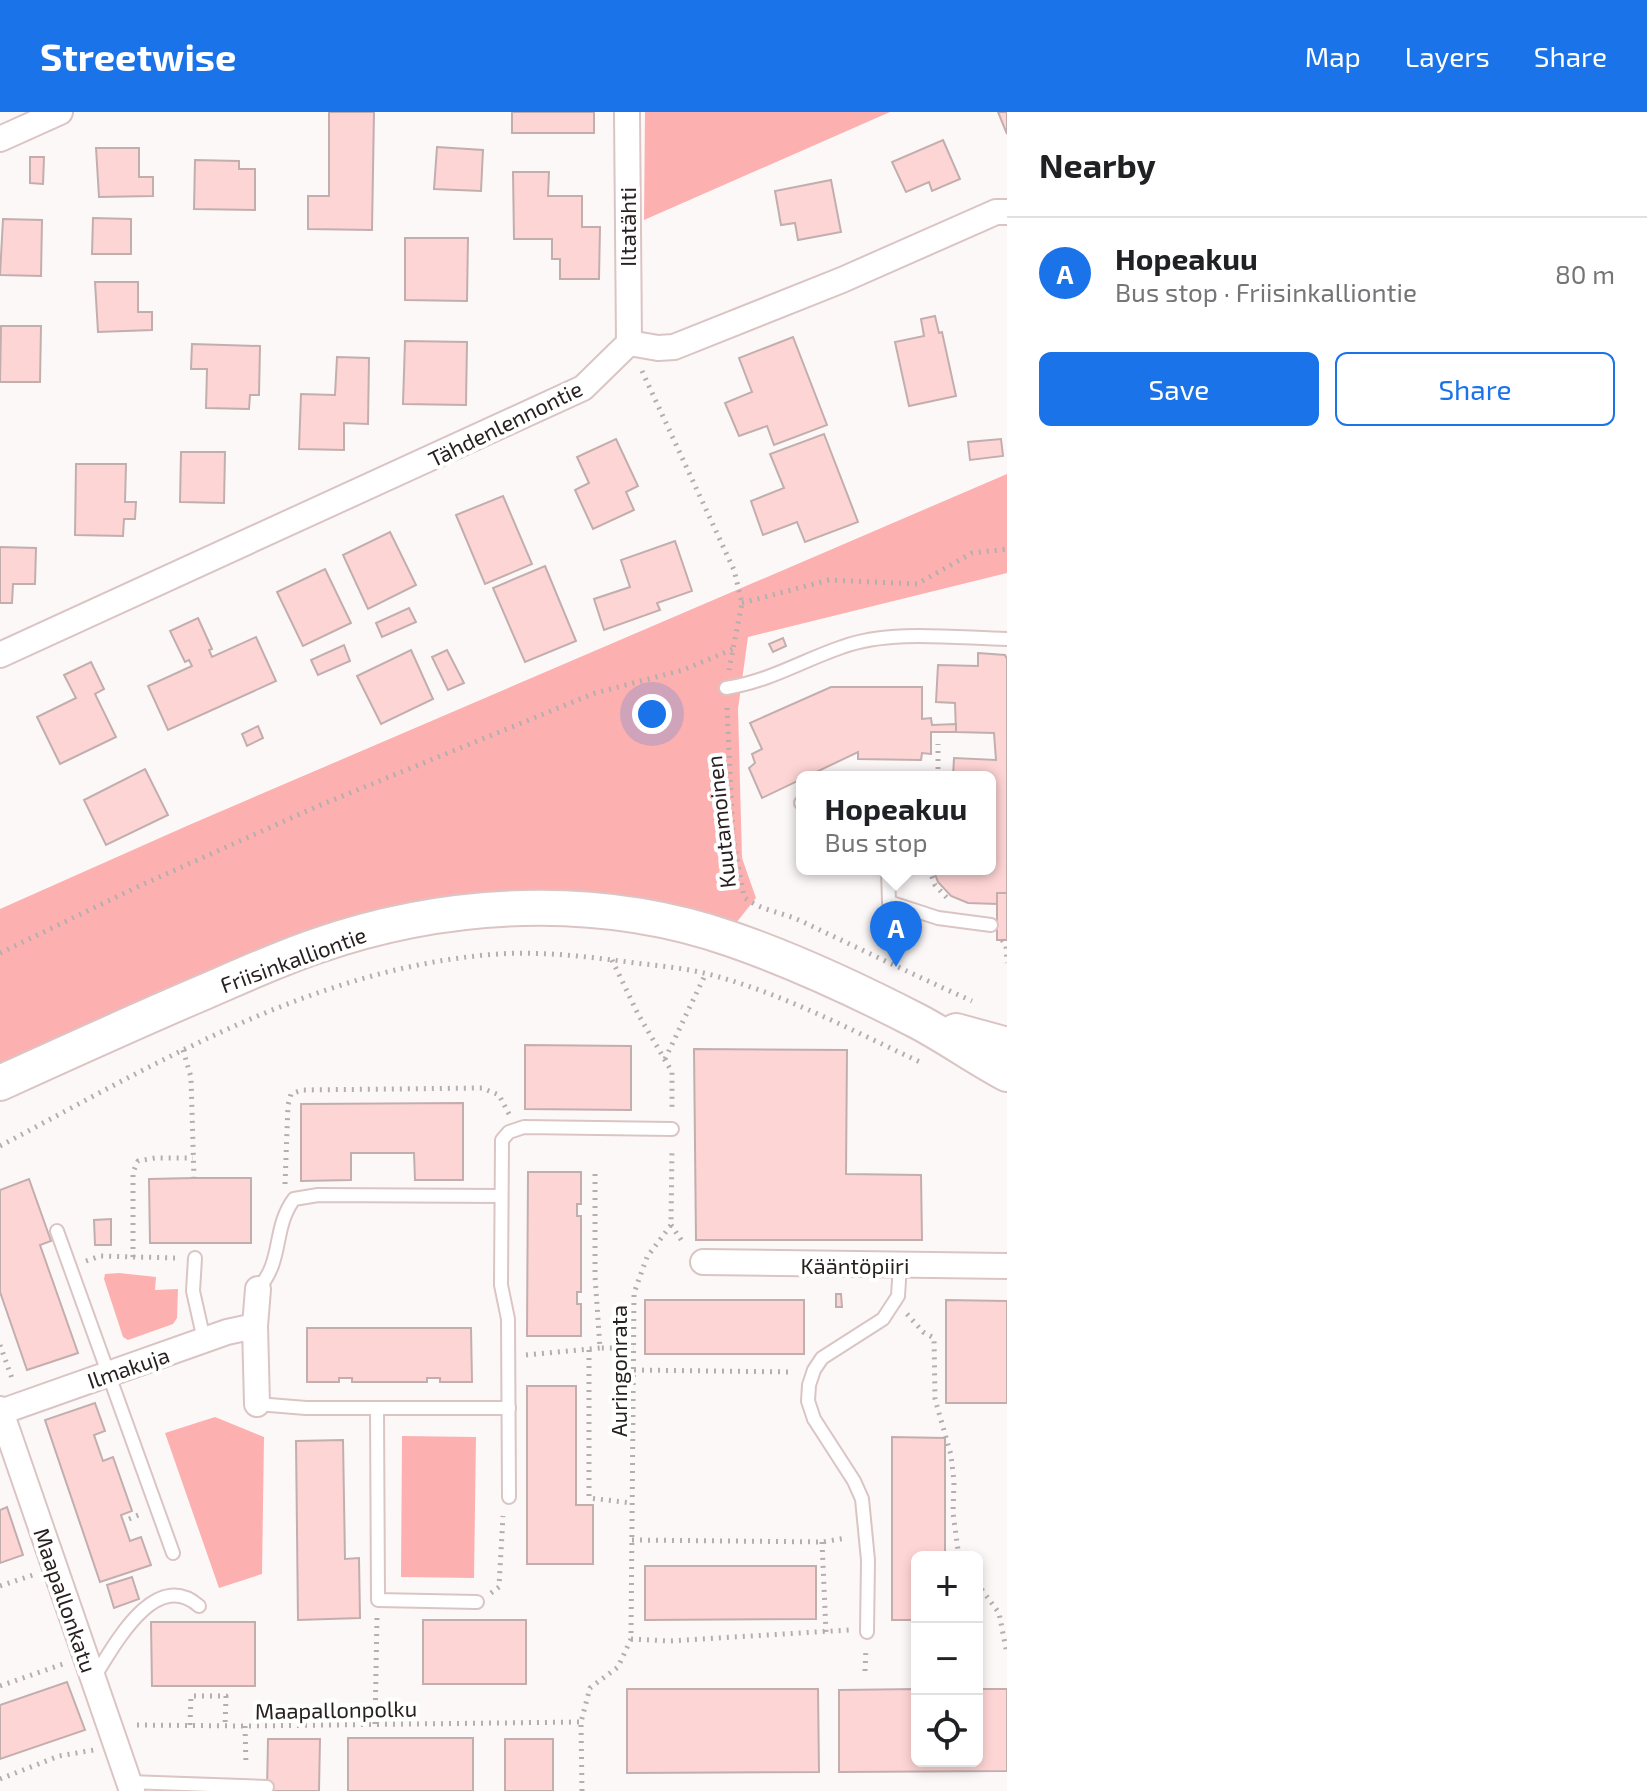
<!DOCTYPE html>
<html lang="en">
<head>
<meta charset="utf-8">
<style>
  :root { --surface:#fff; --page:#f6f6f6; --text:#202124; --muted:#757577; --line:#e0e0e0; --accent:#1a73e8 }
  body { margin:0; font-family:"Exo 2",sans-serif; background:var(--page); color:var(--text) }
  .controls { position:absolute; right:24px; bottom:24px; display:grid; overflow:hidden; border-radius:12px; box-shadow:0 4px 12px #0003 }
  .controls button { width:72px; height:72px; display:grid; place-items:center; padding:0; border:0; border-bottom:2px solid var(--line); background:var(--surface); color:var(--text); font:40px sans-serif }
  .you { position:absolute; left:652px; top:602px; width:28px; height:28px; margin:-20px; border:6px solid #fff; border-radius:50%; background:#1a73e8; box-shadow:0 0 0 12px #1a73e833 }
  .badge { display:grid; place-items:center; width:52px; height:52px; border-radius:50%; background:var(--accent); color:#fff; font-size:26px; font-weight:700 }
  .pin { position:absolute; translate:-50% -66px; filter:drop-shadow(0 2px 4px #0008) }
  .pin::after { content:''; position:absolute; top:42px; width:28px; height:24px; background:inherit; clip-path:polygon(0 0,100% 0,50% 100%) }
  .popup { position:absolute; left:796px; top:659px; width:200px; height:104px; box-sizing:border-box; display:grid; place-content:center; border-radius:12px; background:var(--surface); filter:drop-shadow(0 2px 6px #0005); font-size:26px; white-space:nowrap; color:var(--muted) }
  .popup b { font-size:30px; color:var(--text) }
  .popup::after { content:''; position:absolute; left:50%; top:100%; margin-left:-16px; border:16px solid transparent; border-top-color:var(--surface) }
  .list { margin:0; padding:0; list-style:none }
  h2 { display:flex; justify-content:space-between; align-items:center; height:104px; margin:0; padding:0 32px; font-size:34px }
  h2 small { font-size:26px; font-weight:400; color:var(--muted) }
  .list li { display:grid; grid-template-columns:52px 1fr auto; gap:24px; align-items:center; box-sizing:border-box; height:112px; padding:0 32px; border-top:2px solid var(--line) }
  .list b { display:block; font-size:30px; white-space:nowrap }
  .list p { margin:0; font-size:26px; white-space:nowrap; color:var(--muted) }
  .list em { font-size:26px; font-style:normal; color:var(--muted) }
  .actions { display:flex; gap:16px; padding:24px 32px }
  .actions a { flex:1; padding:18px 0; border:2px solid var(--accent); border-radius:12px; text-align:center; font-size:28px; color:var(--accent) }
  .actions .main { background:var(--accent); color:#fff }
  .icon { flex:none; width:44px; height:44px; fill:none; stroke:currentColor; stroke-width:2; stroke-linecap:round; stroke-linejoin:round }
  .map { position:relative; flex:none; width:1007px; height:1679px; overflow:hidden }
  header { display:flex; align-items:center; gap:48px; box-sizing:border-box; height:112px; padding:0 40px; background:var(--accent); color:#fff }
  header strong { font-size:38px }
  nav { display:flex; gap:44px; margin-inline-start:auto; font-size:28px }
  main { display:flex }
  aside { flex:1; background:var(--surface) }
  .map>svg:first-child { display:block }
  .green { fill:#fdb0b0 }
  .building { fill:#fed5d5; stroke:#c3aeae; stroke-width:2 }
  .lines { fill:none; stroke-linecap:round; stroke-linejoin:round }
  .service-casing { stroke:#dac5c4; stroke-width:16 }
  .minor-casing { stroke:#dac5c4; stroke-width:28 }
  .secondary-casing { stroke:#dac5c4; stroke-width:38 }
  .path { stroke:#b4aeae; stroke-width:5; stroke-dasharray:2 6; stroke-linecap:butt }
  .service { stroke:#fff; stroke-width:12 }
  .minor { stroke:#fff; stroke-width:24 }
  .secondary { stroke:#fff; stroke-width:34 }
  .labels { text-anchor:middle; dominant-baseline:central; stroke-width:8; stroke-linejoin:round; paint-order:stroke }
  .street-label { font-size:22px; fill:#292121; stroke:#fff }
</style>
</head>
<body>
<header>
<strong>Streetwise</strong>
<nav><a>Map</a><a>Layers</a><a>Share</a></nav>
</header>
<main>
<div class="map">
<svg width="1007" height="1679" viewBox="0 0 1007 1679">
  <rect width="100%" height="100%" fill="#fdf8f8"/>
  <g class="green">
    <polygon points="645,0 890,0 644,108"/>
    <polygon points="1007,362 1007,461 748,525 738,597 742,746 756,786 736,811 510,783 0,957 0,797 189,713"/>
    <polygon points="119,1161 156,1165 155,1178 178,1177 177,1206 173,1212 128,1228 123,1225 104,1167 105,1162"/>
    <polygon points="215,1305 264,1325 262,1462 219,1476 165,1321"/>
    <polygon points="402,1324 476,1325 474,1466 401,1465"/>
  </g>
  <g class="building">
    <polygon points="329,0 374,0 372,118 308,117 308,84 329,84"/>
    <rect x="512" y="0" width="82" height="21"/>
    <polygon points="998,0 1007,0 1007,22"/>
    <polygon points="943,28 960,67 932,79 929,70 906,80 892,50"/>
    <polygon points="437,35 483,38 481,79 434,77"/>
    <polygon points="96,36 139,36 139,65 153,65 153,84 99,85"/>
    <polygon points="30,45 44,45 43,72 30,71"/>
    <polygon points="195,48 239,49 239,57 255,57 255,98 194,97"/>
    <polygon points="513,60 549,60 548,84 582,84 582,115 600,115 599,167 560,167 560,147 552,147 552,127 514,127"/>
    <polygon points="831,68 841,120 798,128 795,111 781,113 775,79"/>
    <polygon points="93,106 131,107 131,142 92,142"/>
    <polygon points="3,107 42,108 41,164 0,163"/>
    <polygon points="405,126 468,126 467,189 405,188"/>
    <polygon points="95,170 138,170 138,200 152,200 152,218 98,220"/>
    <polygon points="935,204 939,221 942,220 956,284 909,294 895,230 924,224 921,207"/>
    <polygon points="1,214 41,214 40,270 0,270"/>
    <polygon points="793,225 827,313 774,333 767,314 739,324 725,291 752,280 739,246"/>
    <polygon points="405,229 467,230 466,293 403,292"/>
    <polygon points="192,232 260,234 259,283 250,283 249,297 206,296 207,257 191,257"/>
    <polygon points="337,245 369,246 368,312 344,311 344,338 299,337 301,282 335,283"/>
    <polygon points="824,322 858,410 805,430 797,410 763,423 751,389 784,376 770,342"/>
    <polygon points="616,327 638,374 626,380 634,398 593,417 575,378 589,371 577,345"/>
    <polygon points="1001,327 1003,344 970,348 968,330"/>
    <polygon points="181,340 225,340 224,391 180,390"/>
    <polygon points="76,352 126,352 125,390 136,390 135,407 124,407 123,424 75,423"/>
    <polygon points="503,384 532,452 485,472 456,403"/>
    <polygon points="390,420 416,473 368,497 343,443"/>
    <polygon points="675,429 692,479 657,491 660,498 604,518 594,487 630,475 621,448"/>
    <polygon points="0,435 36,436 35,472 13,472 12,491 0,491"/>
    <polygon points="545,454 576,529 525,550 493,476"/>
    <polygon points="325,457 351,511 303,534 277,480"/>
    <polygon points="409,496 416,510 382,525 376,511"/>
    <polygon points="198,506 212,537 209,538 212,545 256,525 276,569 168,618 148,574 192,554 189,548 185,550 170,519"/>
    <polygon points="783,526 786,534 773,540 769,532"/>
    <polygon points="344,533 350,549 318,563 311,548"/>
    <polygon points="411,538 433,587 381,612 357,564"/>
    <polygon points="447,538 464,571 448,578 432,545"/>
    <polygon points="978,541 1005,543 1007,547 1007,781 997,781 997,792 968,791 951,784 938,770 933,757 990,757 990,665 953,665 954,646 996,648 994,621 956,620 955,591 936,590 938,553 978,554"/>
    <polygon points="91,550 104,577 95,582 116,625 60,652 37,605 76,586 64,563"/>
    <polygon points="831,575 922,575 922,607 931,606 932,613 956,612 956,620 931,620 931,642 922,641 921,648 858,647 858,640 762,686 749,656 755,651 752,642 762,637 750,611"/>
    <polygon points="258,614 263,626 247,634 242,622"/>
    <polygon points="145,657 168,703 106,733 84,688"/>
    <rect x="997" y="781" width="10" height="47"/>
    <polygon points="525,933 631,934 631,998 525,997"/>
    <polygon points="694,937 847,938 846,1062 921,1063 922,1128 696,1128"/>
    <polygon points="463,991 463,1068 415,1068 414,1041 351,1041 351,1068 301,1069 301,992"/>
    <polygon points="528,1060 581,1060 581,1092 577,1092 577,1104 581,1104 581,1180 577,1180 577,1192 581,1192 581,1224 527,1224"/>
    <polygon points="194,1066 251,1066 251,1131 150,1131 149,1067"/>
    <polygon points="29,1067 51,1129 40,1133 78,1241 27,1258 0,1180 0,1078"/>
    <polygon points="111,1107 111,1133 95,1133 94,1108"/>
    <polygon points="836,1182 841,1182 842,1195 836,1195"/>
    <rect x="645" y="1188" width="159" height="54"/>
    <polygon points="946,1188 1007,1189 1007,1291 946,1291"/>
    <polygon points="307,1216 471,1216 472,1270 440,1270 440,1266 427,1266 427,1270 352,1270 352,1266 339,1266 339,1270 307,1270"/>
    <polygon points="527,1274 576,1274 576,1393 593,1393 593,1452 527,1452"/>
    <polygon points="95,1291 105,1319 94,1323 103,1349 113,1345 132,1399 121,1403 130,1429 141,1425 151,1453 100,1470 45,1308"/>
    <polygon points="892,1325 945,1326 945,1445 917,1445 917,1508 892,1508"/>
    <polygon points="343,1328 345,1447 359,1446 360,1506 298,1508 296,1329"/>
    <polygon points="7,1395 23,1443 0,1451 0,1398"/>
    <polygon points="645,1454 816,1454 816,1507 645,1508"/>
    <polygon points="132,1465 139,1487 114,1496 107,1473"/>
    <rect x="423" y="1508" width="103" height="64"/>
    <polygon points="151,1510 255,1510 255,1574 152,1574"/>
    <polygon points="67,1570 85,1618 0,1647 0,1593"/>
    <polygon points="627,1577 818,1577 819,1660 627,1661"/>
    <polygon points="917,1577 917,1649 977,1649 977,1577 1007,1577 1007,1659 839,1660 839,1578"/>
    <rect x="348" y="1626" width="125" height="53"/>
    <polygon points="268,1627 320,1627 319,1679 267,1679"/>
    <rect x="505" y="1627" width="48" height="52"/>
  </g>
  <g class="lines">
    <g class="service-casing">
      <g id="service">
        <path d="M726,576C770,569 801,549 842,535C890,517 956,526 1007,527"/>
        <polyline points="801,691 802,690"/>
        <polyline points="888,757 889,790 938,806 991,813"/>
        <polyline points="57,1119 173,1441"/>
        <polyline points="195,1146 193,1179 204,1228"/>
        <path d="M258,1177C284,1148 272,1117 294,1087L318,1083L501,1084"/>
        <polyline points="257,1292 306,1296 509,1296"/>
        <polyline points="377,1296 378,1488 477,1490"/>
        <polyline points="509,1385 508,1207 501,1173 502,1028 509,1020 524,1015 672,1017"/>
        <polyline points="867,1520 868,1448 862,1387 854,1369 814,1307 808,1289 809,1273 814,1258 822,1246 883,1207 898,1184 900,1153"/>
        <path d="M93,1567C113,1536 154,1455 199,1494"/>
        <polyline points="129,1670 267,1675"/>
      </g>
    </g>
    <g class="minor-casing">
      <g id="minor">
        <polyline points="627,0 629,231"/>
        <polyline points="0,27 60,0"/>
        <polyline points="629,231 658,236 674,235 842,168 996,100 1007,100"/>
        <polyline points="0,543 583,276 629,231"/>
        <polyline points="703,1150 1007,1154"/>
        <polyline points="255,1214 258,1177"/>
        <polyline points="0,1297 132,1679"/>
        <polyline points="1,1300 227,1220 255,1214 257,1292"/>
      </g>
    </g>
    <g class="secondary-casing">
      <g id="secondary">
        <polyline points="956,919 1007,933"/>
        <path d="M0,971C68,940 136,909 204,880C241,864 278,847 316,834C448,788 598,781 731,827C795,849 859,879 919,910C949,926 977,946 1007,962"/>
      </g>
    </g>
    <g class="path">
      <polyline points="642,259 734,458 742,491 729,558"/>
      <polyline points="742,491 829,468 917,472 972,441 1007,437"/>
      <path d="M727,596L733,724L744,785C761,799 782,800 801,809C858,836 914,863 972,889"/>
      <polyline points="938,665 938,632"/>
      <polyline points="929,757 935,773 947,786"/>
      <polyline points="1002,828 1006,833 1007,851"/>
      <polyline points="0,841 137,775 318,694 595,581 683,558 733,537"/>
      <polyline points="612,848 638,902 672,960 672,998"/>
      <polyline points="183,938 191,965 194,1066"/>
      <polyline points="665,947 706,861"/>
      <path d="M0,1034C157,951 316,855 498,842C544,839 590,845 636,851C660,854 685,856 708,862C782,881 851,918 920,950"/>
      <polyline points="595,1062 595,1164 600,1236 634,1236"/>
      <polyline points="285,1072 288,993 291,982 302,978 482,976 499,983 509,1002"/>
      <polyline points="671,1113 684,1132"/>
      <polyline points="133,1145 133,1060 138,1049 155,1046 193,1046"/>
      <polyline points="86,1149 100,1144 175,1146"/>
      <polyline points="907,1202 923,1220 934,1226 935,1287 951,1343 954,1370 953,1401 959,1445"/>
      <polyline points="0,1233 13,1269"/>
      <polyline points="589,1238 589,1386 632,1391"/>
      <polyline points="526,1243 600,1236"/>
      <polyline points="634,1258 793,1260"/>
      <polyline points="129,1407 141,1402"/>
      <polyline points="632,1428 822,1430 846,1426"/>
      <polyline points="822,1430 826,1520"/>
      <polyline points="977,1471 999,1501 1007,1542"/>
      <polyline points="0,1474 33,1463"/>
      <polyline points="491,1481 499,1475 503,1404"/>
      <polyline points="631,1527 669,1529 849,1518"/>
      <polyline points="865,1559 866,1536"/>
      <polyline points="0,1574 63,1552"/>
      <polyline points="375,1612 377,1505"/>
      <polyline points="137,1613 245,1614 581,1610"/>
      <polyline points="190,1613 191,1584 226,1584 225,1614"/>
      <polyline points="245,1614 246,1654"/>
      <polyline points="0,1667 59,1644 94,1638"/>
      <polyline points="582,1679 581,1610 590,1576 618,1555 631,1527 634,1181 647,1145 671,1113 672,1036"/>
    </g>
    <use href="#service" class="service"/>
    <use href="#minor" class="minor"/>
    <use href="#secondary" class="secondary"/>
  </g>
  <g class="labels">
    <g class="street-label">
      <text transform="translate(627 115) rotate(-90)">Iltatähti</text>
      <text transform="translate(505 311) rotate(-26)">Tähdenlennontie</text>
      <text transform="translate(720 710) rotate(-96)">Kuutamoinen</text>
      <text transform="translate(293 847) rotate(-20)">Friisinkalliontie</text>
      <text x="855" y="1153">Kääntöpiiri</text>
      <text transform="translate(128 1255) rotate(-19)">Ilmakuja</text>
      <text transform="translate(618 1259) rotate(-90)">Auringonrata</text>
      <text transform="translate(66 1488) rotate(71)">Maapallonkatu</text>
      <text transform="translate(336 1597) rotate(-1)">Maapallonpolku</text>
    </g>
  </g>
</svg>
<div class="controls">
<button>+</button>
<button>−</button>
<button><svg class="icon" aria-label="locate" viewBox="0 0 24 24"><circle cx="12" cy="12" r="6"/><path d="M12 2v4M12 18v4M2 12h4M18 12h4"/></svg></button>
</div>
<div class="you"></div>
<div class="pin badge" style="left:896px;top:855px">A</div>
<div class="popup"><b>Hopeakuu</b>Bus stop</div>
</div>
<aside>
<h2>Nearby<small></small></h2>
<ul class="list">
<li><span class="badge">A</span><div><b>Hopeakuu</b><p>Bus stop · Friisinkalliontie</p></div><em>80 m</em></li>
</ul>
<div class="actions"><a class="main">Save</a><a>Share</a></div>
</aside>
</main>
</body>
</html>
